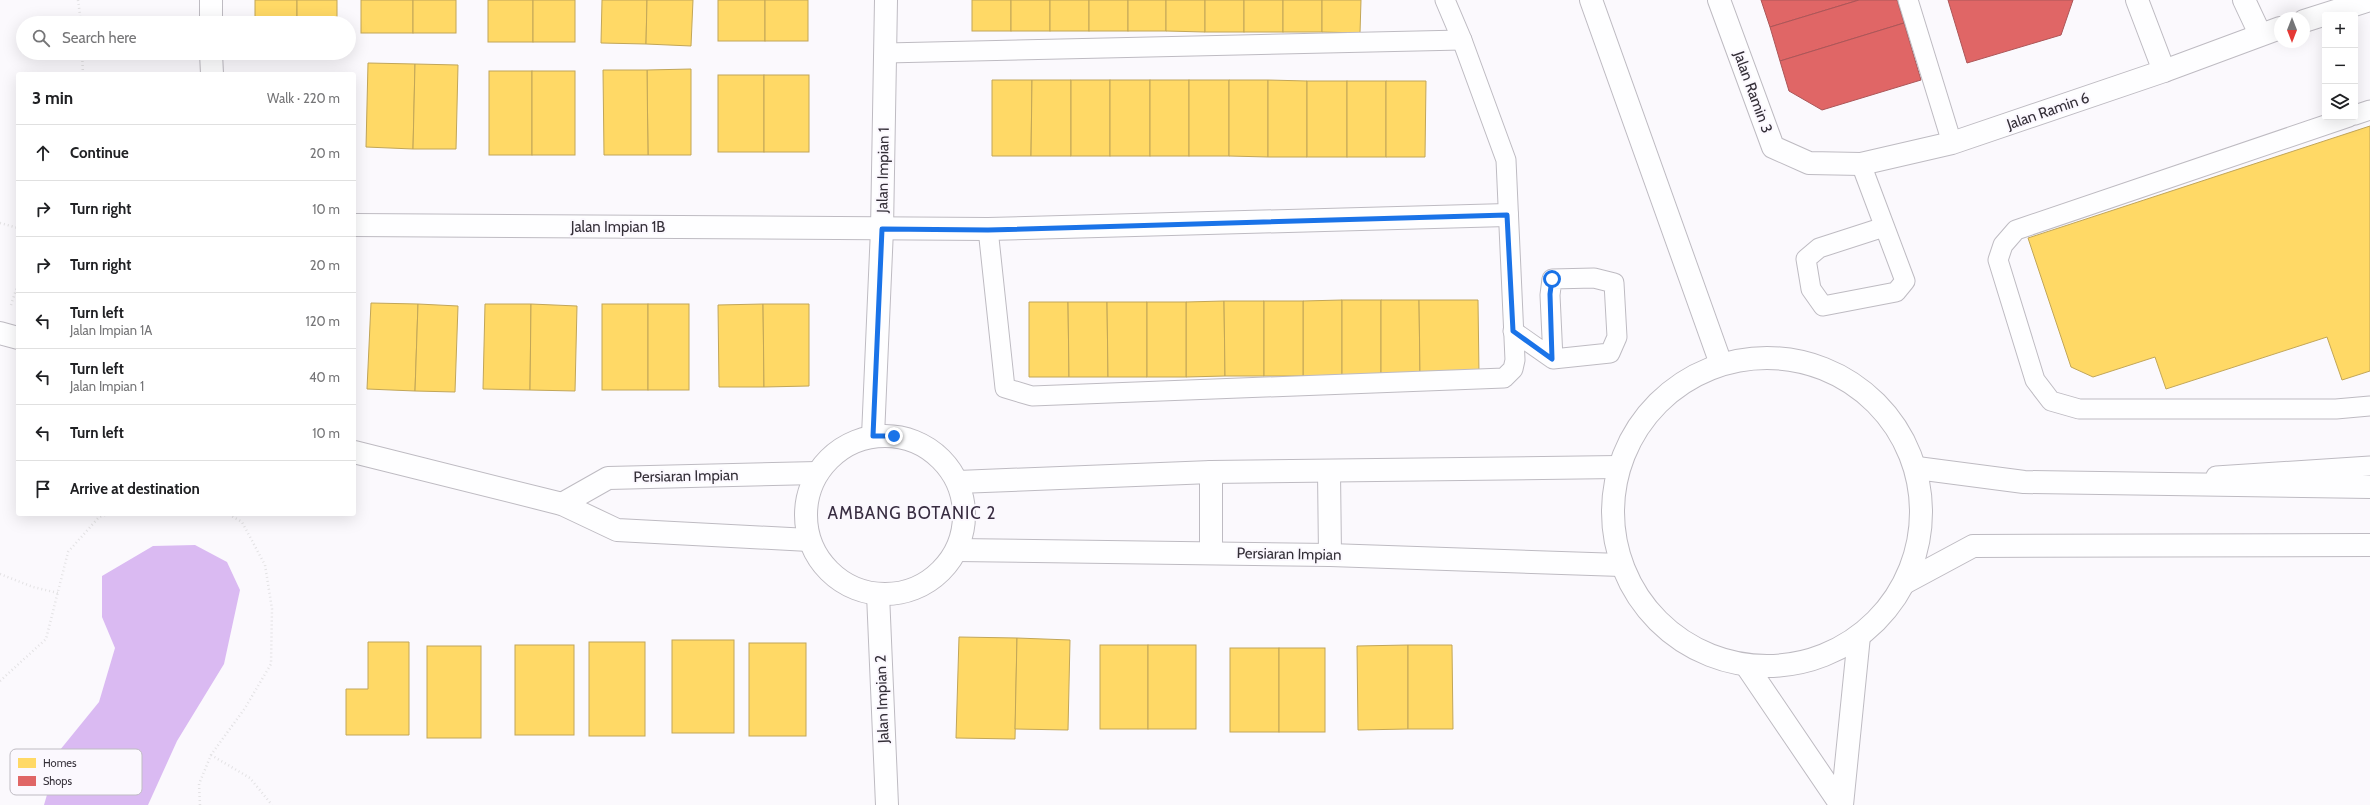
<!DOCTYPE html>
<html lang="en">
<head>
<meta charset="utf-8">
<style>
  :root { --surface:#fff; --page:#f2f2f2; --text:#202124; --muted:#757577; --line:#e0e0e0 }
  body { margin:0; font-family:Cabin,sans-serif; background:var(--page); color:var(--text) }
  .controls { position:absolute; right:12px; top:12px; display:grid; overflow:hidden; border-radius:4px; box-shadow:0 4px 16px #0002 }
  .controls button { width:36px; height:36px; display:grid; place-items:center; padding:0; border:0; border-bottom:1px solid var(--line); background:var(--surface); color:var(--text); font:20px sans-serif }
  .compass { position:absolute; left:2274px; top:12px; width:36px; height:36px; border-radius:50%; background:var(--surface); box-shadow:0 4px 16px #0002; rotate:180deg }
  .stop { position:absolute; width:12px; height:12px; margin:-9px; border:3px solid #1a73e8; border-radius:50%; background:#fff }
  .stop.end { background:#1a73e8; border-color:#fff; box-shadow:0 1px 4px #0008 }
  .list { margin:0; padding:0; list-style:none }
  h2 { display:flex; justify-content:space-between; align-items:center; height:52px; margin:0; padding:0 16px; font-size:17px }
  h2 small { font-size:13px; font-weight:400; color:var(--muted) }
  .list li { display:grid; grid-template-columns:26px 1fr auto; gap:12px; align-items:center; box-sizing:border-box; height:56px; padding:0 16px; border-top:1px solid var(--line) }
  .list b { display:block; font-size:15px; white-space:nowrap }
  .list p { margin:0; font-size:13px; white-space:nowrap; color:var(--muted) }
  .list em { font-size:13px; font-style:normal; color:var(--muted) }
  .icon { flex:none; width:22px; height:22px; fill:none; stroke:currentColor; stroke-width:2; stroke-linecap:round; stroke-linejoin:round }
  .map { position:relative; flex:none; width:2370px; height:805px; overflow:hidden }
  .search { position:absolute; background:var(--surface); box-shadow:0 4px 16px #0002; left:16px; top:16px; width:340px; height:44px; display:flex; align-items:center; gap:10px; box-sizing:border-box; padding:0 14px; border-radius:22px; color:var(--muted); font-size:15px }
  .panel { position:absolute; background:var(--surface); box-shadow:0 4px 16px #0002; left:16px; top:72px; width:340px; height:444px; border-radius:4px }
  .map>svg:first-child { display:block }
  .water { fill:#dabaf2 }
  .homes { fill:#ffd966; stroke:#c2a658 }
  .shops { fill:#e06666; stroke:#ac5658 }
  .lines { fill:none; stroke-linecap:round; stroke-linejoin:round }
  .service-casing { stroke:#bebbc2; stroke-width:21 }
  .minor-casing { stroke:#bebbc2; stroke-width:24 }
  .tertiary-casing { stroke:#bebbc2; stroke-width:24 }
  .secondary-casing { stroke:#bebbc2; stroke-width:24 }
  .path { stroke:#e3e2e4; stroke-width:2.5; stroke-dasharray:1 3; stroke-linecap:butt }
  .service { stroke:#fefeff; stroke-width:19 }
  .minor { stroke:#fefeff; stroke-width:22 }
  .tertiary { stroke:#fefeff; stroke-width:22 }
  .secondary { stroke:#fefeff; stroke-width:22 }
  .route { stroke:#1a73e8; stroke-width:5 }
  .labels { text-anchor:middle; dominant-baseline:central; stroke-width:4; stroke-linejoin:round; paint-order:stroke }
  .street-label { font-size:15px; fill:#342f38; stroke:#fbf8fe }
  .quarter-label { font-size:17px; letter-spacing:1px; fill:#382d41; stroke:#fbf8fe }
  .key { fill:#fbf8fe; stroke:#bfbcc3; stroke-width:1 }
  .key-label { font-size:11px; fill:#342f38 }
</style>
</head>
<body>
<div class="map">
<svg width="2370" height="805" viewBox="0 0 2370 805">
  <rect width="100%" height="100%" fill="#fbf9fd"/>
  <polygon class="water" points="195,545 227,562 240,590 224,664 177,741 148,805 44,805 60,750 99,702 115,648 102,617 102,576 153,546"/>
  <g class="homes">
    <rect x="255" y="0" width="42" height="23"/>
    <rect x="297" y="0" width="40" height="23"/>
    <rect x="361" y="0" width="52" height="33"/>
    <rect x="413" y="0" width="43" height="33"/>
    <rect x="488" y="0" width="45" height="42"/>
    <rect x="533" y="0" width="42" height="42"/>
    <polygon points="602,0 647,0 646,44 601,43"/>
    <polygon points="647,0 693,0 691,46 646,44"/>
    <rect x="718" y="0" width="47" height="41"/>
    <rect x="765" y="0" width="43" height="41"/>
    <rect x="972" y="0" width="39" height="31"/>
    <rect x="1011" y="0" width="39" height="31"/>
    <rect x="1050" y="0" width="39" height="31"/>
    <rect x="1089" y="0" width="39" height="31"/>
    <rect x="1128" y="0" width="38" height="31"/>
    <polygon points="1166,0 1205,0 1205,32 1166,31"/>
    <rect x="1205" y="0" width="39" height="32"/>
    <rect x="1244" y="0" width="39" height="32"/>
    <rect x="1283" y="0" width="39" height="32"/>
    <polygon points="1322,0 1361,0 1360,33 1322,32"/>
    <polygon points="368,63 415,64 413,149 366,147"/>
    <polygon points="415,64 458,65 456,149 413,149"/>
    <polygon points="691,69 691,155 648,155 647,70"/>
    <polygon points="603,70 647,70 648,155 604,155"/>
    <rect x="489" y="71" width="43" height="84"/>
    <rect x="532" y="71" width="43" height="84"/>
    <rect x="718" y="75" width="46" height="77"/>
    <rect x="764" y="75" width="45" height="77"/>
    <polygon points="992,80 1032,80 1031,156 992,156"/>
    <polygon points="1032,80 1071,80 1071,156 1031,156"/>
    <rect x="1071" y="80" width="39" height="76"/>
    <rect x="1110" y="80" width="40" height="76"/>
    <rect x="1150" y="80" width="39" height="76"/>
    <rect x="1189" y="80" width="40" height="76"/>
    <polygon points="1229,80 1268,80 1268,157 1229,156"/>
    <polygon points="1268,80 1307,81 1307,157 1268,157"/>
    <rect x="1307" y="81" width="40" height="76"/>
    <rect x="1347" y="81" width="39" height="76"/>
    <polygon points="1386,81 1426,81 1425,157 1386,157"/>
    <polygon points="2370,126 2370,371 2342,380 2327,337 2166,389 2155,357 2093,377 2071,367 2028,238"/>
    <polygon points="1342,300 1342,375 1303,376 1303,301"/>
    <rect x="1342" y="300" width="39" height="75"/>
    <polygon points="1381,300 1419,300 1420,375 1381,375"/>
    <polygon points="1419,300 1478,300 1479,375 1420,375"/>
    <polygon points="1224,301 1225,376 1186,377 1186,302"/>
    <polygon points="1224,301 1264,301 1264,376 1225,376"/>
    <rect x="1264" y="301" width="39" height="75"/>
    <polygon points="1029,302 1068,302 1069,377 1029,377"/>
    <polygon points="1068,302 1107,302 1108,377 1069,377"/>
    <polygon points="1107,302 1147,302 1147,377 1108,377"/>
    <rect x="1147" y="302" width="39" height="75"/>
    <polygon points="371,303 418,304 415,391 367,389"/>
    <polygon points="418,304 458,306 455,392 415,391"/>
    <polygon points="485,304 531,304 530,390 483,389"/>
    <polygon points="531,304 577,306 575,391 530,390"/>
    <rect x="602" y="304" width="46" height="86"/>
    <rect x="648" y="304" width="41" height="86"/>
    <polygon points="763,304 764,387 719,387 718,305"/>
    <polygon points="763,304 809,304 809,386 764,387"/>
    <polygon points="959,637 1017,638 1015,739 956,738"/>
    <polygon points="1017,638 1070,640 1068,730 1015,729"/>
    <rect x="672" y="640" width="62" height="93"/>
    <polygon points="368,642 409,642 409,735 346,735 346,689 368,689"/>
    <rect x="589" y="642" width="56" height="94"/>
    <rect x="749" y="643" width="57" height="93"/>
    <rect x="515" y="645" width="59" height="90"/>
    <rect x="1100" y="645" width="48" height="84"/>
    <rect x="1148" y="645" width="48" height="84"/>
    <polygon points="1408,645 1408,729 1358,730 1357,646"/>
    <polygon points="1408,645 1452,645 1453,729 1408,729"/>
    <rect x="427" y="646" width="54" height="92"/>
    <rect x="1230" y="648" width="49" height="84"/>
    <rect x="1279" y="648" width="46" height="84"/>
  </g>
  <g class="shops">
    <polygon points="1761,0 1859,0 1770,27"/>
    <polygon points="1859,0 1897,0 1904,23 1780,61 1770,27"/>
    <polygon points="1948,0 2073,0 2061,35 1967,63"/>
    <polygon points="1904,23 1921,80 1822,110 1789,91 1780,61"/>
  </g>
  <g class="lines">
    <g class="service-casing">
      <g id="service">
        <polyline points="1908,0 1952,143"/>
        <polyline points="886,53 1462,40"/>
        <polyline points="2355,115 2370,110"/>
        <polyline points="2349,117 2016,230 2003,245 1998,260 2035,380 2051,401 2079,409 2336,409 2370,406"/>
        <polyline points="1861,164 1905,281 1896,292 1823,306 1811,289 1806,259 1819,248 1884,227"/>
        <polyline points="988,229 1005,388 1032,396 1504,378 1513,369 1515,360 1506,160 1462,40 1445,0"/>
        <polyline points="1513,331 1553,359 1610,353 1617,337 1614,283 1594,278 1552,279 1550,295 1553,359"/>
        <polyline points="2216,476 2370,466"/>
      </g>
    </g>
    <g class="minor-casing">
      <g id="minor">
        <polyline points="211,0 211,23"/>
        <polyline points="1719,0 1773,147 1809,163 1861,164 1952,143 2164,71 2280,28"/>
        <polyline points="2137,0 2164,71"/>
        <polyline points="2244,0 2260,34"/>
        <polyline points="2304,21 2370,0"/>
        <polyline points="211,53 212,74"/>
        <polyline points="354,225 988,229 1507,215"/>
        <polyline points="0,333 18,338"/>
        <circle cx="885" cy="515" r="79"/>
        <polyline points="873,436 882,229 886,0"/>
        <polyline points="354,452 562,504 617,530 809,540"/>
        <polyline points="1211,472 1211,552"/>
        <polyline points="1329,472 1330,555"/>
        <polyline points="958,482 1211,472 1618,467"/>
        <polyline points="562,504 608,478 817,473"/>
        <polyline points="957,550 1330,555 1621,565"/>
        <polyline points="878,594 887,805"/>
      </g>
    </g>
    <g class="tertiary-casing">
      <g id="tertiary">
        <polyline points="1591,0 1721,364"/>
        <circle cx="1767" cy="512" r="154"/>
        <polyline points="1917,468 2024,482 2370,487"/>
        <polyline points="1906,582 1973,546 2370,545"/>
      </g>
    </g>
    <g class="secondary-casing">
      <g id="secondary">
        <polyline points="1746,665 1841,805"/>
        <polyline points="1842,805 1859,636"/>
      </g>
    </g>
    <g class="path">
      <polyline points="78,0 81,23"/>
      <polyline points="82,53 83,74"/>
      <polyline points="0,223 18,228"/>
      <polyline points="11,305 18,284"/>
      <polyline points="0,574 33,587 58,593"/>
      <polyline points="0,681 46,639 68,552 99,517 108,514"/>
      <polyline points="211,755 250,778 272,805"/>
      <polyline points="200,805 199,784 211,755 245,708 271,664 272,609 265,565 242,522 228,514"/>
    </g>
    <use href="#service" class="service"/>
    <use href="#minor" class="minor"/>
    <use href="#tertiary" class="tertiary"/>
    <use href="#secondary" class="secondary"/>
  </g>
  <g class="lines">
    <polyline class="route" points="894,436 873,436 882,229 988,230 1507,215 1513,331 1552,359 1550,294 1552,279"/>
  </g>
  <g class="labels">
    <g class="street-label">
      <text transform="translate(1753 92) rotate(70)">Jalan Ramin 3</text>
      <text transform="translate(2048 111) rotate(-19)">Jalan Ramin 6</text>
      <text transform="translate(883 170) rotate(-89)">Jalan Impian 1</text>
      <text x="618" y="227">Jalan Impian 1B</text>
      <text transform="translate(686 476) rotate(-1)">Persiaran Impian</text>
      <text transform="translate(1289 554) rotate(1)">Persiaran Impian</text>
      <text transform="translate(882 699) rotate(-92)">Jalan Impian 2</text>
    </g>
    <g class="quarter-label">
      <text x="912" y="513">AMBANG BOTANIC 2</text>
    </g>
  </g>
  <rect x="10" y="749" width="132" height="46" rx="6" class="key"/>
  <rect x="18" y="758" width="18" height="10" fill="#ffd966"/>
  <rect x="18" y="776" width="18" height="10" fill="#e06666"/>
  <g class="key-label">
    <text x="43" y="767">Homes</text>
    <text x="43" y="785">Shops</text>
  </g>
</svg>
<div class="controls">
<button>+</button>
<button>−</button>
<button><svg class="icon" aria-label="layers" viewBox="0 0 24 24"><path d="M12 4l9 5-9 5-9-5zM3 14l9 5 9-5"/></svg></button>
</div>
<svg class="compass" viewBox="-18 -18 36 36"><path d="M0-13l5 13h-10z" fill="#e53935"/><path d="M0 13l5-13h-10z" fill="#757577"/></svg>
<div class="stop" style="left:1552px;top:279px"></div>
<div class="stop end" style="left:894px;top:436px"></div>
<div class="search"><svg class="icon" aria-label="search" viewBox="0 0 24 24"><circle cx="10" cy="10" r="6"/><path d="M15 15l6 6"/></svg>Search here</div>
<section class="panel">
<h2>3 min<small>Walk · 220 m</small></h2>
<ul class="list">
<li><svg class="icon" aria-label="ahead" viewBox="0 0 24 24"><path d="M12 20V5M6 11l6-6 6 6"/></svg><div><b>Continue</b></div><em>20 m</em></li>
<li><svg class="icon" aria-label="right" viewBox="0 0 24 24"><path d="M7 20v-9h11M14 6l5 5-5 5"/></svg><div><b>Turn right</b></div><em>10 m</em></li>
<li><svg class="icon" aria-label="right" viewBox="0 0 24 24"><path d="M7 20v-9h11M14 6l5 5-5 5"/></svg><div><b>Turn right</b></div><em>20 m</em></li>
<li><svg class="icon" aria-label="left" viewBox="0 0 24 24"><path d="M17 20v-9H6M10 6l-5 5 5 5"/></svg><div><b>Turn left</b><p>Jalan Impian 1A</p></div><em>120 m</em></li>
<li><svg class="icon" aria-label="left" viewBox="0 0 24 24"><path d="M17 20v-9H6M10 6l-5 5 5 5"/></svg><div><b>Turn left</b><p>Jalan Impian 1</p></div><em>40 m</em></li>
<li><svg class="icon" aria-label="left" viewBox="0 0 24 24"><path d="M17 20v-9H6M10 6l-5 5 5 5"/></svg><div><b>Turn left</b></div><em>10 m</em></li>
<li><svg class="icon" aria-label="arrive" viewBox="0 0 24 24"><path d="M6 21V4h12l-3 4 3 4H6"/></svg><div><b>Arrive at destination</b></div></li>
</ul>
</section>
</div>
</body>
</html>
